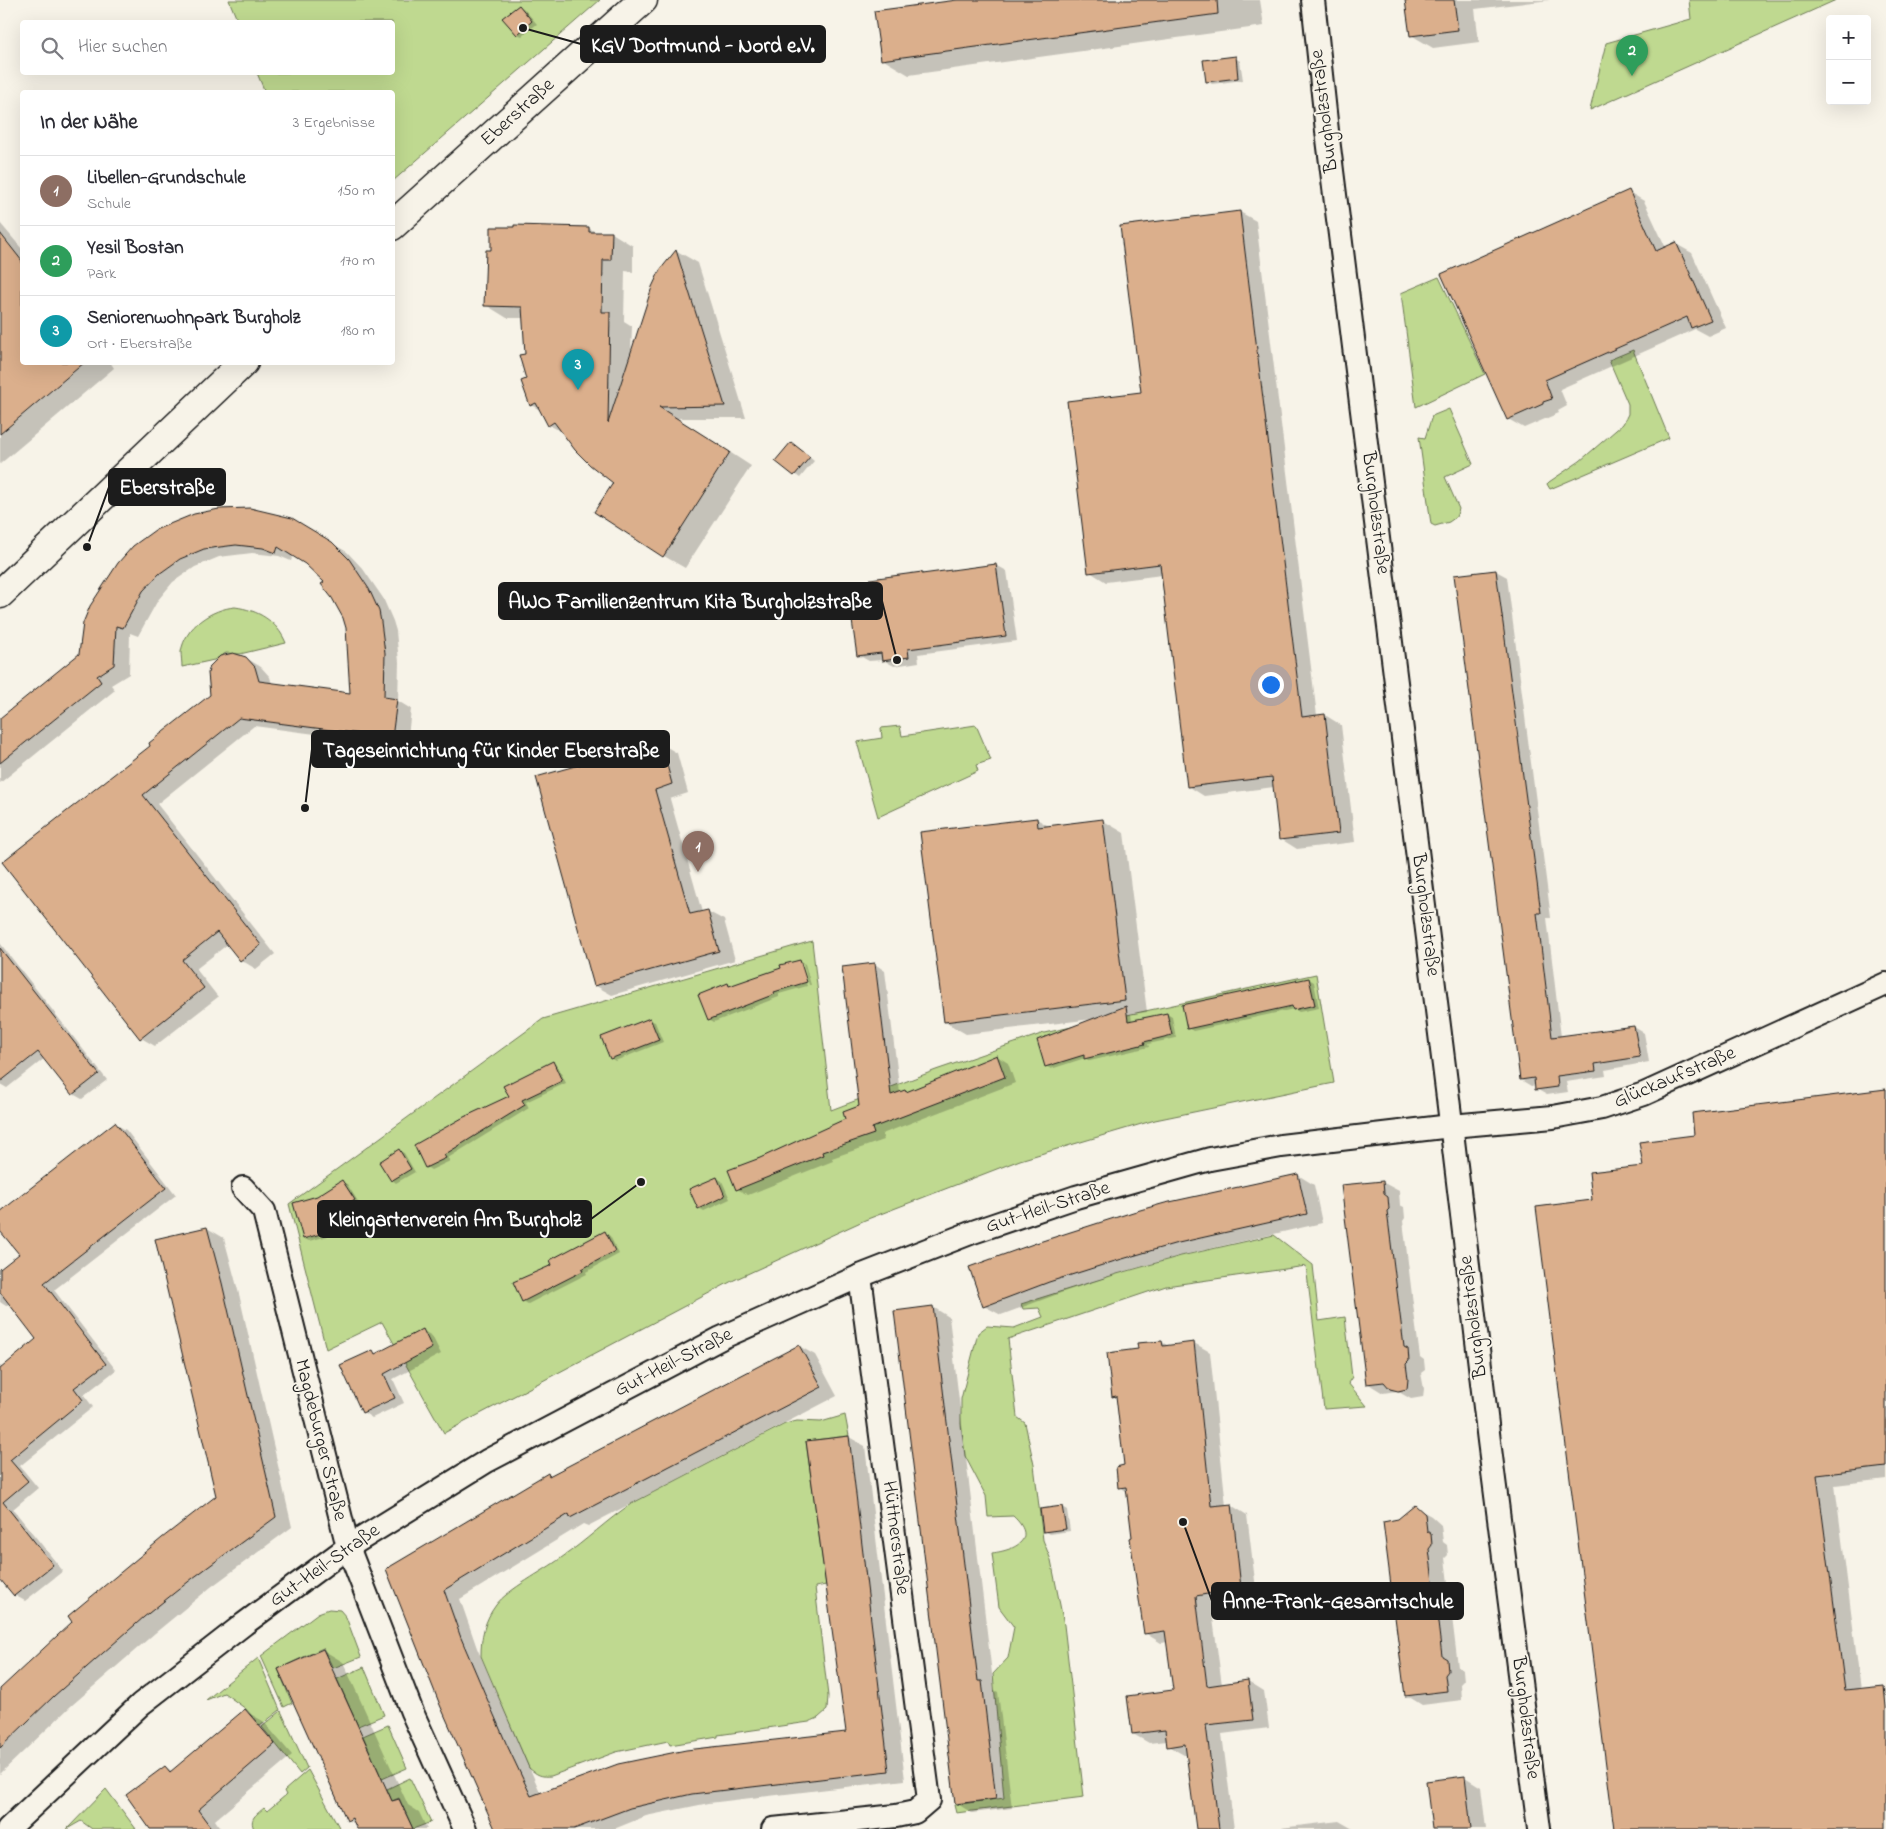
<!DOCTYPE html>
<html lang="de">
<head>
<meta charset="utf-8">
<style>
  :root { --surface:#fff; --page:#f2f2f3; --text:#2b2b33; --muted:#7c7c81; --line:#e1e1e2; --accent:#b45309 }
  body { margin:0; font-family:"Indie Flower",sans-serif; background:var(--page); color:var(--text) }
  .controls { position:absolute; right:15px; top:15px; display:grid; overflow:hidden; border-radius:5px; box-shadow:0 5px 20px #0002 }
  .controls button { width:45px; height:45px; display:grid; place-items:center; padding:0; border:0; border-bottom:1px solid var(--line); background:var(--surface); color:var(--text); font:25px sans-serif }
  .you { position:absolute; left:1270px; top:684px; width:18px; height:18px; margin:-12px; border:4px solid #fff; border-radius:50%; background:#1a73e8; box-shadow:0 0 0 8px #1a73e833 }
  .badge { display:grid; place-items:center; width:32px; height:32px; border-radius:50%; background:var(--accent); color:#fff; font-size:16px; font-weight:700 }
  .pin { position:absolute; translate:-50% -41px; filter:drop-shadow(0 1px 2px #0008) }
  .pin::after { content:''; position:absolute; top:26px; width:18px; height:15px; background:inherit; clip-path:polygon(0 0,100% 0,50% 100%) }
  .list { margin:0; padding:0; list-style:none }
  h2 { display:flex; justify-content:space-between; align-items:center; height:65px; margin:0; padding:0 20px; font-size:21px }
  h2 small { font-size:16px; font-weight:400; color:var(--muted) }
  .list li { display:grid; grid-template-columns:32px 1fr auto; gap:15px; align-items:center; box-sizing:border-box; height:70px; padding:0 20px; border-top:1px solid var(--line) }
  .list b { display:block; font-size:19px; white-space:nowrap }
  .list p { margin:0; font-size:16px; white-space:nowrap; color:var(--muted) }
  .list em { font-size:16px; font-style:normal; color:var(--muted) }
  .icon { flex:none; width:28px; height:28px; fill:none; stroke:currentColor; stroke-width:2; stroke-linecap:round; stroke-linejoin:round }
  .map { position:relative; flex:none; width:1886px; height:1829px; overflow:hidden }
  .search { position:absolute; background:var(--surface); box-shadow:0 5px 20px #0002; left:20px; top:20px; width:375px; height:55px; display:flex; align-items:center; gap:12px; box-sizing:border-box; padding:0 18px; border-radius:5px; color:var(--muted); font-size:19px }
  .panel { position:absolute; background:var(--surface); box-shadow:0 5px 20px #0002; left:20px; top:90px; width:375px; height:275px; border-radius:5px }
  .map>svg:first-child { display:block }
  .green { fill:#bfd990; stroke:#6e7a56 }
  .shadow { fill:#0003 }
  .building { fill:#dbaf8c; stroke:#1c1c1c }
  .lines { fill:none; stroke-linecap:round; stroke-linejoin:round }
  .street-casing { stroke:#1c1c1c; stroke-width:26 }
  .secondary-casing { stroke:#1c1c1c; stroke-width:31 }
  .street { stroke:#f7f3e8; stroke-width:22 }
  .secondary { stroke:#f7f3e8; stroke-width:28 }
  .labels { text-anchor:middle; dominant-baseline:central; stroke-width:4; stroke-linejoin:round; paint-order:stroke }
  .street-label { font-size:20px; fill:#1c1c1c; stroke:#f7f3e8 }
  .leader { fill:none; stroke:#1c1c1c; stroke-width:2 }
  .callout-dot { fill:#1c1c1c; stroke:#f7f3e8; stroke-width:2 }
  .callout { fill:#1c1c1c; stroke:#1c1c1c; stroke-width:2 }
  .callout-label { font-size:21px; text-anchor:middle; font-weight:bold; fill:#fff }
</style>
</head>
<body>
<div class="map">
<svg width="1886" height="1829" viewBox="0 0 1886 1829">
  <rect width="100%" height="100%" fill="#f7f3e8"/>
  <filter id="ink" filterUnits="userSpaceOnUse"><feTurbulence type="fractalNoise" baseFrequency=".02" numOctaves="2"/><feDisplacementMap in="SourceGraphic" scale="10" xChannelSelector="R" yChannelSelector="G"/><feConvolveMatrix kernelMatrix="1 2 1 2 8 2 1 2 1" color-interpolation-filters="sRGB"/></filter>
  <g filter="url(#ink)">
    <g class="green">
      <polygon points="229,0 600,0 393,181 392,92 265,92 257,73 392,72 392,22 238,22"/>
      <polygon points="1689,0 1836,0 1590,110 1606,43 1691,19"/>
      <polygon points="1439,277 1485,374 1416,407 1401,293"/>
      <polygon points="1633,350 1669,438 1550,489 1547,484 1549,482 1580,461 1623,424 1628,414 1628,404 1609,360"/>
      <polygon points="1449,409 1473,464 1445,477 1459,509 1456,517 1449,522 1435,526 1431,524 1419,437 1425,438 1432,416"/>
      <path d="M235,607C258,610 277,621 286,643L240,654L226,653L214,660L182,667C182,662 181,656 181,652C185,626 212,609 235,607Z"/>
      <polygon points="976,725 991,760 976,765 978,771 878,817 857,742 882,738 881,728 900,726 902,736"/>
      <polygon points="812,941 831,1110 936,1070 1044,1033 1316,974 1334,1083 1155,1120 1020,1160 865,1220 734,1280 444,1433 382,1322 326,1349 289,1204 543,1019"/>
      <path d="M1274,1235L1313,1265L1319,1321L1345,1317L1352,1377L1348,1383L1367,1406L1324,1409L1306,1266L1166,1286L1008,1339L1017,1417L1025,1423L1034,1465L1043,1540L1051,1560L1064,1625L1084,1797L956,1813L954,1805L1004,1798L993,1674L1008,1658L1014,1627L999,1607L992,1553C1016,1550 1038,1539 1013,1516L988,1517L986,1496L965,1456L961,1424V1399L978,1333L987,1326L1014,1328L1043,1317L1039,1308L1023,1309L1021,1304L1117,1274L1181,1256Z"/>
      <path d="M845,1415L849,1436L806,1441L826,1585L815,1587L828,1696L827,1710L818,1718L809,1722L718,1735V1737L670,1745L668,1741L616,1752L551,1776C541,1777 537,1775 529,1768L481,1656C481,1637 484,1621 496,1605C508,1589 544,1571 561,1558C586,1541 607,1520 631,1504L785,1424L797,1421L821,1422Z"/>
      <polygon points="329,1609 340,1610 346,1617 361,1657 333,1668 323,1648 278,1669 292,1703 284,1707 261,1656 318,1613"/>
      <polygon points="258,1658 280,1710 260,1726 246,1709 224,1693 206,1700"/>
      <polygon points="364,1667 384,1715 358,1726 337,1679"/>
      <polygon points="281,1711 307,1768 300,1774 262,1727"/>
      <polygon points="388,1725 407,1768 382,1779 363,1736"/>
      <path d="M308,1770L340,1829H254C249,1818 256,1815 264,1808L267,1811L286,1795L284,1791Z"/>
      <polygon points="410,1778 431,1822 413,1829 399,1798 392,1801 387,1789"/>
      <polygon points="106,1789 136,1829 92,1829 81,1821 67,1829"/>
    </g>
    <g class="shadow">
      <polygon points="969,0 1260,0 1264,26 909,75 882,59"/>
      <polygon points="1407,0 1550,0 1475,9 1479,42 1433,48 1411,35"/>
      <polygon points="519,6 524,9 537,24 522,36 517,34"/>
      <polygon points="1235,58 1240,61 1243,80 1212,84 1207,81"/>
      <polygon points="1629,192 1644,201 1666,248 1676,244 1692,253 1726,328 1708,336 1695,329 1560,389 1567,406 1558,411 1559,413 1524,428 1508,419"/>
      <polygon points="1240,212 1256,221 1317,716 1325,715 1341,725 1355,842 1297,849 1281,839 1274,787 1204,796 1188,786 1162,575 1106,582 1090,572 1142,393"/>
      <polygon points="0,223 22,249 22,362 110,362 114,368 0,464"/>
      <polygon points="589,228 597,233 612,233 633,246 633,272 625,271 624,321 632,326 631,353 661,271 677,251 698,263 746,418 677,418 751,466 685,568 664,556 615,482 564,433 549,425 542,411 531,405 524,318 507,318 486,305"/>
      <polygon points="796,446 814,461 800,478 777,461"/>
      <polygon points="306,528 347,552 363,569 383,598 393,621 396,631 399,662 398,701 411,709 407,746 254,726 157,804 275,954 256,969 241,960 228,944 196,969 218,997 155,1046 141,1038 3,862 152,746 212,695 246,658 261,667 270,677 272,684 351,694 348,628 326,582 306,563 293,555 291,561 279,556 252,553 219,557 195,567 173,582 158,600 138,636 130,633 129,674 111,685 115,690 0,783 0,719 80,655 119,564"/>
      <polygon points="996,565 1007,571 1017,641 918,654 919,662 894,666 883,660 869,661 858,655 922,573 926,575"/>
      <polygon points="1496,571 1507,577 1551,918 1547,918 1561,1037 1634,1027 1644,1033 1649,1062 1605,1070 1606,1076 1566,1082 1568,1092 1547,1095 1536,1089 1536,1085 1531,1086 1521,1080 1455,576"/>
      <polygon points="660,743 677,753 688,793 670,799 702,912 707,911 724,920 735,960 612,995 596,986"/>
      <polygon points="1037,819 1050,827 1102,820 1124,833 1147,1012 1131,1014 1132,1021 1167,1014 1172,1017 1176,1038 1148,1044 1149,1047 1090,1061 1085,1058 1051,1069 1046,1066 1093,1019 966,1034 945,1022"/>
      <polygon points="0,943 107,1080 82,1099 73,1094 45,1058 7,1088 0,1084"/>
      <polygon points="800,961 805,964 811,985 809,985 803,963 800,963 807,986 779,994 779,997 714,1022 709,1019 728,984 731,986"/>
      <polygon points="875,964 885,971 900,1093 905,1091 907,1093 997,1056 1008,1063 1015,1083 882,1134 884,1140 832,1158 833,1161 748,1195 737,1189 760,1159 847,1119 861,1107"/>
      <polygon points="1309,979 1314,982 1319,1008 1299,1012 1294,1009 1193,1031 1188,1028"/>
      <polygon points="650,1020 655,1022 663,1042 615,1061 611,1058"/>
      <polygon points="553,1063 557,1065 566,1083 526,1102 529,1108 448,1158 450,1161 431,1170 426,1167"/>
      <polygon points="1886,1090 1886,1479 1835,1485 1861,1690 1883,1687 1886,1689 1886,1829 1615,1829 1593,1201 1644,1167 1696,1136"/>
      <polygon points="115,1124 126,1130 176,1195 54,1290 116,1370 84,1395 93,1407 20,1466 38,1488 13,1509 63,1571 25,1601 14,1595 0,1577 0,1365 2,1368 38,1339 10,1303 6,1306 0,1302 0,1271 20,1255 0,1229 0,1213"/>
      <polygon points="399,1151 404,1153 415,1172 396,1183 392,1180"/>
      <polygon points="1298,1175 1314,1185 1322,1223 1191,1253 1129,1270 1066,1291 1001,1315 984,1306"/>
      <polygon points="717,1178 722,1181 730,1199 704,1211 699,1208"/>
      <polygon points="342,1182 347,1184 359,1203 325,1224 328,1236 309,1241 304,1239 318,1197"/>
      <polygon points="1382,1182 1399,1191 1400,1205 1404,1207 1405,1218 1403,1221 1415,1320 1420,1357 1424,1360 1425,1370 1421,1373 1424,1389 1423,1397 1411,1399 1397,1391 1383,1393 1367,1383"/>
      <polygon points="207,1228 224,1238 239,1294 292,1527 211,1587 155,1633 71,1706 0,1774 0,1691 218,1497"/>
      <polygon points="605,1233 610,1236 619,1254 586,1272 587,1274 528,1304 523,1301 554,1266"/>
      <polygon points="933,1307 949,1317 994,1690 998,1692 1012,1808 972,1813 956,1803"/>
      <polygon points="422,1330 432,1336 441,1354 393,1379 404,1403 372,1418 363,1412 373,1352 377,1354"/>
      <polygon points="1162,1342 1170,1347 1194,1343 1210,1352 1226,1506 1231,1505 1247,1515 1257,1597 1211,1604 1222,1685 1248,1681 1264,1691 1269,1728 1222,1734 1234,1829 1197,1829 1188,1755 1184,1755 1168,1746 1167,1741 1149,1743 1133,1734 1174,1691 1168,1642 1161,1643 1145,1633 1128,1492 1119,1487 1125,1466 1117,1398 1113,1396 1139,1350"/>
      <polygon points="799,1346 815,1355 837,1396 588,1526 583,1524 460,1599 477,1648 541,1794 847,1733 849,1437 865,1446 905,1780 709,1803 646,1816 614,1829 496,1829 465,1762 421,1655 388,1570 548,1474 551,1476"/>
      <polygon points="1062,1507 1067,1510 1070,1531 1049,1534 1044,1531"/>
      <polygon points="1415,1507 1431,1516 1441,1525 1443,1542 1447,1545 1448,1555 1445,1558 1458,1667 1463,1670 1464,1681 1461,1684 1462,1700 1422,1705 1406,1695 1399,1521"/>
      <polygon points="323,1650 343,1662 408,1805 419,1812 427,1829 359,1829 357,1825 348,1820"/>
      <polygon points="245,1711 263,1721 292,1755 215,1820 221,1829 152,1829 166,1767 173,1772"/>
      <polygon points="1465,1777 1481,1787 1486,1829 1434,1829"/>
      <polygon points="1339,1821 1353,1829 1272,1829"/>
    </g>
    <g class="building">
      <polygon points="957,0 1217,0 1218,14 881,60 874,11"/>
      <polygon points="1405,0 1454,0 1458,30 1410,36"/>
      <polygon points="519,5 532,21 517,35 502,18"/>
      <polygon points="1236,56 1238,78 1206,82 1203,60"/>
      <polygon points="1629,190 1656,251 1676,242 1711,320 1691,328 1687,317 1545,380 1552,399 1543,402 1543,404 1507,420 1441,274"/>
      <polygon points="1240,211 1302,717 1325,714 1339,833 1279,840 1272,777 1187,787 1160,564 1088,573 1067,401 1141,392 1120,226"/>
      <polygon points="514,225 589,227 589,232 612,232 611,260 603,260 602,312 610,312 608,423 652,287 660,270 676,250 725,406 659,407 730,452 663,557 594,512 613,483 590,465 575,450 554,422 548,426 536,403 530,406 521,381 526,379 519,355 525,354 522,307 484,306 486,250 491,250 491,227 514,227"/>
      <polygon points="0,233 22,261 22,362 85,362 0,434"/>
      <polygon points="791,442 810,457 794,476 775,461"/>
      <polygon points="250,508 292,518 332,542 349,559 369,589 379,611 381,622 385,653 384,697 397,699 392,738 239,718 143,795 261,945 240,961 217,932 182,960 204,988 140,1039 2,862 150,746 149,743 210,695 208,673 210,666 220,656 233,653 246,657 255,667 259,681 350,693 346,628 343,618 332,598 321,584 324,582 305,564 278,547 276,553 263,548 236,545 204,549 180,559 159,574 143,591 123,628 116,626 114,665 97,676 101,682 0,763 0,718 79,654 83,623 90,606 118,563 133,546 155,530 194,514 219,509"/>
      <polygon points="996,564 1006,636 908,649 909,657 882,661 881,653 857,656 847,585 871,581 870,579 922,572 922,574"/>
      <polygon points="1496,570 1541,913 1537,913 1552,1037 1634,1026 1640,1057 1595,1064 1596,1071 1557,1076 1558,1087 1535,1090 1534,1078 1520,1080 1454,575"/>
      <polygon points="661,742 672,784 655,790 690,914 708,910 719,951 594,986 536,777"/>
      <polygon points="1037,818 1038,827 1103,819 1125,1000 944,1022 920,832"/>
      <polygon points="0,948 99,1074 72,1095 38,1052 0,1082"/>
      <polygon points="800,960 807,982 774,992 775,994 708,1020 698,995 728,983 729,986 781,968 780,965"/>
      <polygon points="875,963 891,1095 905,1090 906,1092 997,1055 1005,1077 872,1128 874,1134 822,1152 823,1155 736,1190 728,1170 760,1158 845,1119 843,1112 859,1106 842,967"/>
      <polygon points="1309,978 1315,1005 1293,1010 1292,1006 1187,1029 1182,1005"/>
      <polygon points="1126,1006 1128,1021 1167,1013 1172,1035 1144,1042 1145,1044 1084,1059 1084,1055 1045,1067 1037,1040"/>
      <polygon points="650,1018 659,1040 610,1059 601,1037"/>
      <polygon points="553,1061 562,1081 522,1100 525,1105 444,1155 446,1158 425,1168 414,1145 464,1117 509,1096 503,1086"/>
      <polygon points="1886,1089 1886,1467 1817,1475 1845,1690 1884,1686 1886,1707 1886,1829 1614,1829 1536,1207 1592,1200 1589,1172 1643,1166 1639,1142 1694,1135 1692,1113"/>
      <polygon points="115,1122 166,1188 44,1283 106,1364 74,1388 83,1400 10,1460 28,1481 3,1502 53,1565 14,1596 0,1579 0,1369 36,1339 0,1292 0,1269 19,1254 0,1231 0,1212"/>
      <polygon points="399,1149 411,1169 391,1181 379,1162"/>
      <polygon points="1298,1174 1307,1214 1174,1244 1112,1262 1049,1282 983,1307 969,1267 1036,1243 1133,1212 1165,1203"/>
      <polygon points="717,1177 725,1196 698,1209 689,1189"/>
      <polygon points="342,1180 355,1200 321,1221 324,1233 303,1239 293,1203 317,1196"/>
      <polygon points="1383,1181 1384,1194 1388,1197 1389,1209 1387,1211 1404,1347 1408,1349 1409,1361 1406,1364 1408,1379 1407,1389 1398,1391 1390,1389 1384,1382 1366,1384 1341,1185"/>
      <polygon points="207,1227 222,1283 276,1517 193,1578 144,1617 54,1696 0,1748 0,1689 72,1622 68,1616 162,1538 216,1496 155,1239"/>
      <polygon points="605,1231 615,1251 582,1269 583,1271 522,1302 513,1282 552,1265 550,1260"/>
      <polygon points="933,1306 978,1681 982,1681 996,1799 955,1804 894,1311"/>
      <polygon points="423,1329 432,1348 384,1374 395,1398 362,1413 340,1365 373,1350 375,1354"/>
      <polygon points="1162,1341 1163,1346 1194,1342 1211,1506 1232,1504 1241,1588 1196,1596 1207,1686 1248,1680 1253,1720 1206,1725 1219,1829 1196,1829 1185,1744 1167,1747 1165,1730 1132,1734 1127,1696 1173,1690 1165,1631 1144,1634 1130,1538 1132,1537 1126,1487 1118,1488 1116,1467 1124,1465 1116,1396 1112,1397 1107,1353 1138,1349 1137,1343"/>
      <polygon points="799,1345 822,1387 570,1518 569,1514 444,1590 461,1638 506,1743 531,1796 618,1764 686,1750 846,1732 806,1441 849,1436 889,1771 692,1794 630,1808 574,1829 495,1829 440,1705 386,1569 548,1473 549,1476"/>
      <polygon points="1415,1505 1425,1514 1427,1531 1431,1534 1432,1545 1429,1549 1442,1656 1447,1659 1448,1671 1445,1675 1447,1691 1405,1696 1383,1522 1398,1519"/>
      <polygon points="1062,1506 1066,1529 1043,1532 1040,1509"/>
      <polygon points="323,1649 392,1801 399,1799 413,1829 357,1829 352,1818 347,1821 278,1669"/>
      <polygon points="245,1709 275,1744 198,1810 212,1829 150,1829 126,1795 165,1766 170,1772"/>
      <polygon points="1465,1776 1471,1829 1432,1829 1426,1781"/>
    </g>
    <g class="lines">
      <g class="street-casing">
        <g id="street">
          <polyline points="1313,0 1327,131 1447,1090 1489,1441 1539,1829"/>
          <polyline points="243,1188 264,1211 348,1547 412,1712 465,1829"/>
          <polyline points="8,1829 141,1704 244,1624 348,1547 487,1461 721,1338 860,1276 973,1232 1076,1197 1210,1159 1281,1146 1451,1126 1553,1117 1602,1108 1644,1094 1886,984"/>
          <polyline points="773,1829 896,1816 915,1812 929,1800 860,1276"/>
        </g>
      </g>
      <g class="secondary-casing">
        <g id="secondary">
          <polyline points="392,226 643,0"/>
          <polyline points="0,594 244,362"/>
        </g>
      </g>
      <use href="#street" class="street"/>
      <use href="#secondary" class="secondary"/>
    </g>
  </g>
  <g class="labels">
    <g class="street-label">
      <text transform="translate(1325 111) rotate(-97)">Burgholzstraße</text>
      <text transform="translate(518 113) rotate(-42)">Eberstraße</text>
      <text transform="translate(1375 513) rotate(83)">Burgholzstraße</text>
      <text transform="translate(1425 915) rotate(83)">Burgholzstraße</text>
      <text transform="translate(1675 1078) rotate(-23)">Glückaufstraße</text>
      <text transform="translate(1048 1208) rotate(-18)">Gut-Heil-Straße</text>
      <text transform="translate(1474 1317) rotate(-97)">Burgholzstraße</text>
      <text transform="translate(674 1363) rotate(-27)">Gut-Heil-Straße</text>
      <text transform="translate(320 1440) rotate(76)">Magdeburger Straße</text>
      <text transform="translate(895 1538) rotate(83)">Hüttnerstraße</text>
      <text transform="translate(325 1566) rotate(-35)">Gut-Heil-Straße</text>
      <text transform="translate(1525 1718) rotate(83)">Burgholzstraße</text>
    </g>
  </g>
  <path class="leader" d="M523 28L581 44M87 547L109 487M897 660L882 601M305 808L312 749M641 1182L591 1219M1183 1522L1212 1601"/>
  <g class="callout-dot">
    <circle cx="523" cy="28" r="5"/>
    <circle cx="87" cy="547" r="5"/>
    <circle cx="897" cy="660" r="5"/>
    <circle cx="305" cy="808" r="5"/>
    <circle cx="641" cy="1182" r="5"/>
    <circle cx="1183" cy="1522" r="5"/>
  </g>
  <g class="callout">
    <rect x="581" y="26" width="244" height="36" rx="5"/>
    <rect x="109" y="469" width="116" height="36" rx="5"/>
    <rect x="499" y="583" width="383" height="36" rx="5"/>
    <rect x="312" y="731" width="357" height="36" rx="5"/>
    <rect x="318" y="1201" width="273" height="36" rx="5"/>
    <rect x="1212" y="1583" width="251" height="36" rx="5"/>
  </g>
  <g class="callout-label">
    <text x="703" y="52">KGV Dortmund - Nord e.V.</text>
    <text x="167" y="494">Eberstraße</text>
    <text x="690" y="608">AWO Familienzentrum Kita Burgholzstraße</text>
    <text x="491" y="757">Tageseinrichtung für Kinder Eberstraße</text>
    <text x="455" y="1226">Kleingartenverein Am Burgholz</text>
    <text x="1338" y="1608">Anne-Frank-Gesamtschule</text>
  </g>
</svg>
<div class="controls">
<button>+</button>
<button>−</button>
</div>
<div class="you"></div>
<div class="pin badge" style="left:698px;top:872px;background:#8d6e63">1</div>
<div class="pin badge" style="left:1632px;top:76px;background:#2e9e5b">2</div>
<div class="pin badge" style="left:578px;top:390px;background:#0f9aa8">3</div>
<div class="search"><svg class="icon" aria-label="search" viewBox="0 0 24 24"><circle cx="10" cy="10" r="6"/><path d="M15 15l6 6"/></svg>Hier suchen</div>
<section class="panel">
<h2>In der Nähe<small>3 Ergebnisse</small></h2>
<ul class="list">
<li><span class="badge" style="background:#8d6e63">1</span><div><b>Libellen-Grundschule</b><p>Schule</p></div><em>150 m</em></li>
<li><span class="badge" style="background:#2e9e5b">2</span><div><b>Yesil Bostan</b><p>Park</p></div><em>170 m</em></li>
<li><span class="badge" style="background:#0f9aa8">3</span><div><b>Seniorenwohnpark Burgholz</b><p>Ort · Eberstraße</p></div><em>180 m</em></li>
</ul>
</section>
</div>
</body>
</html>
